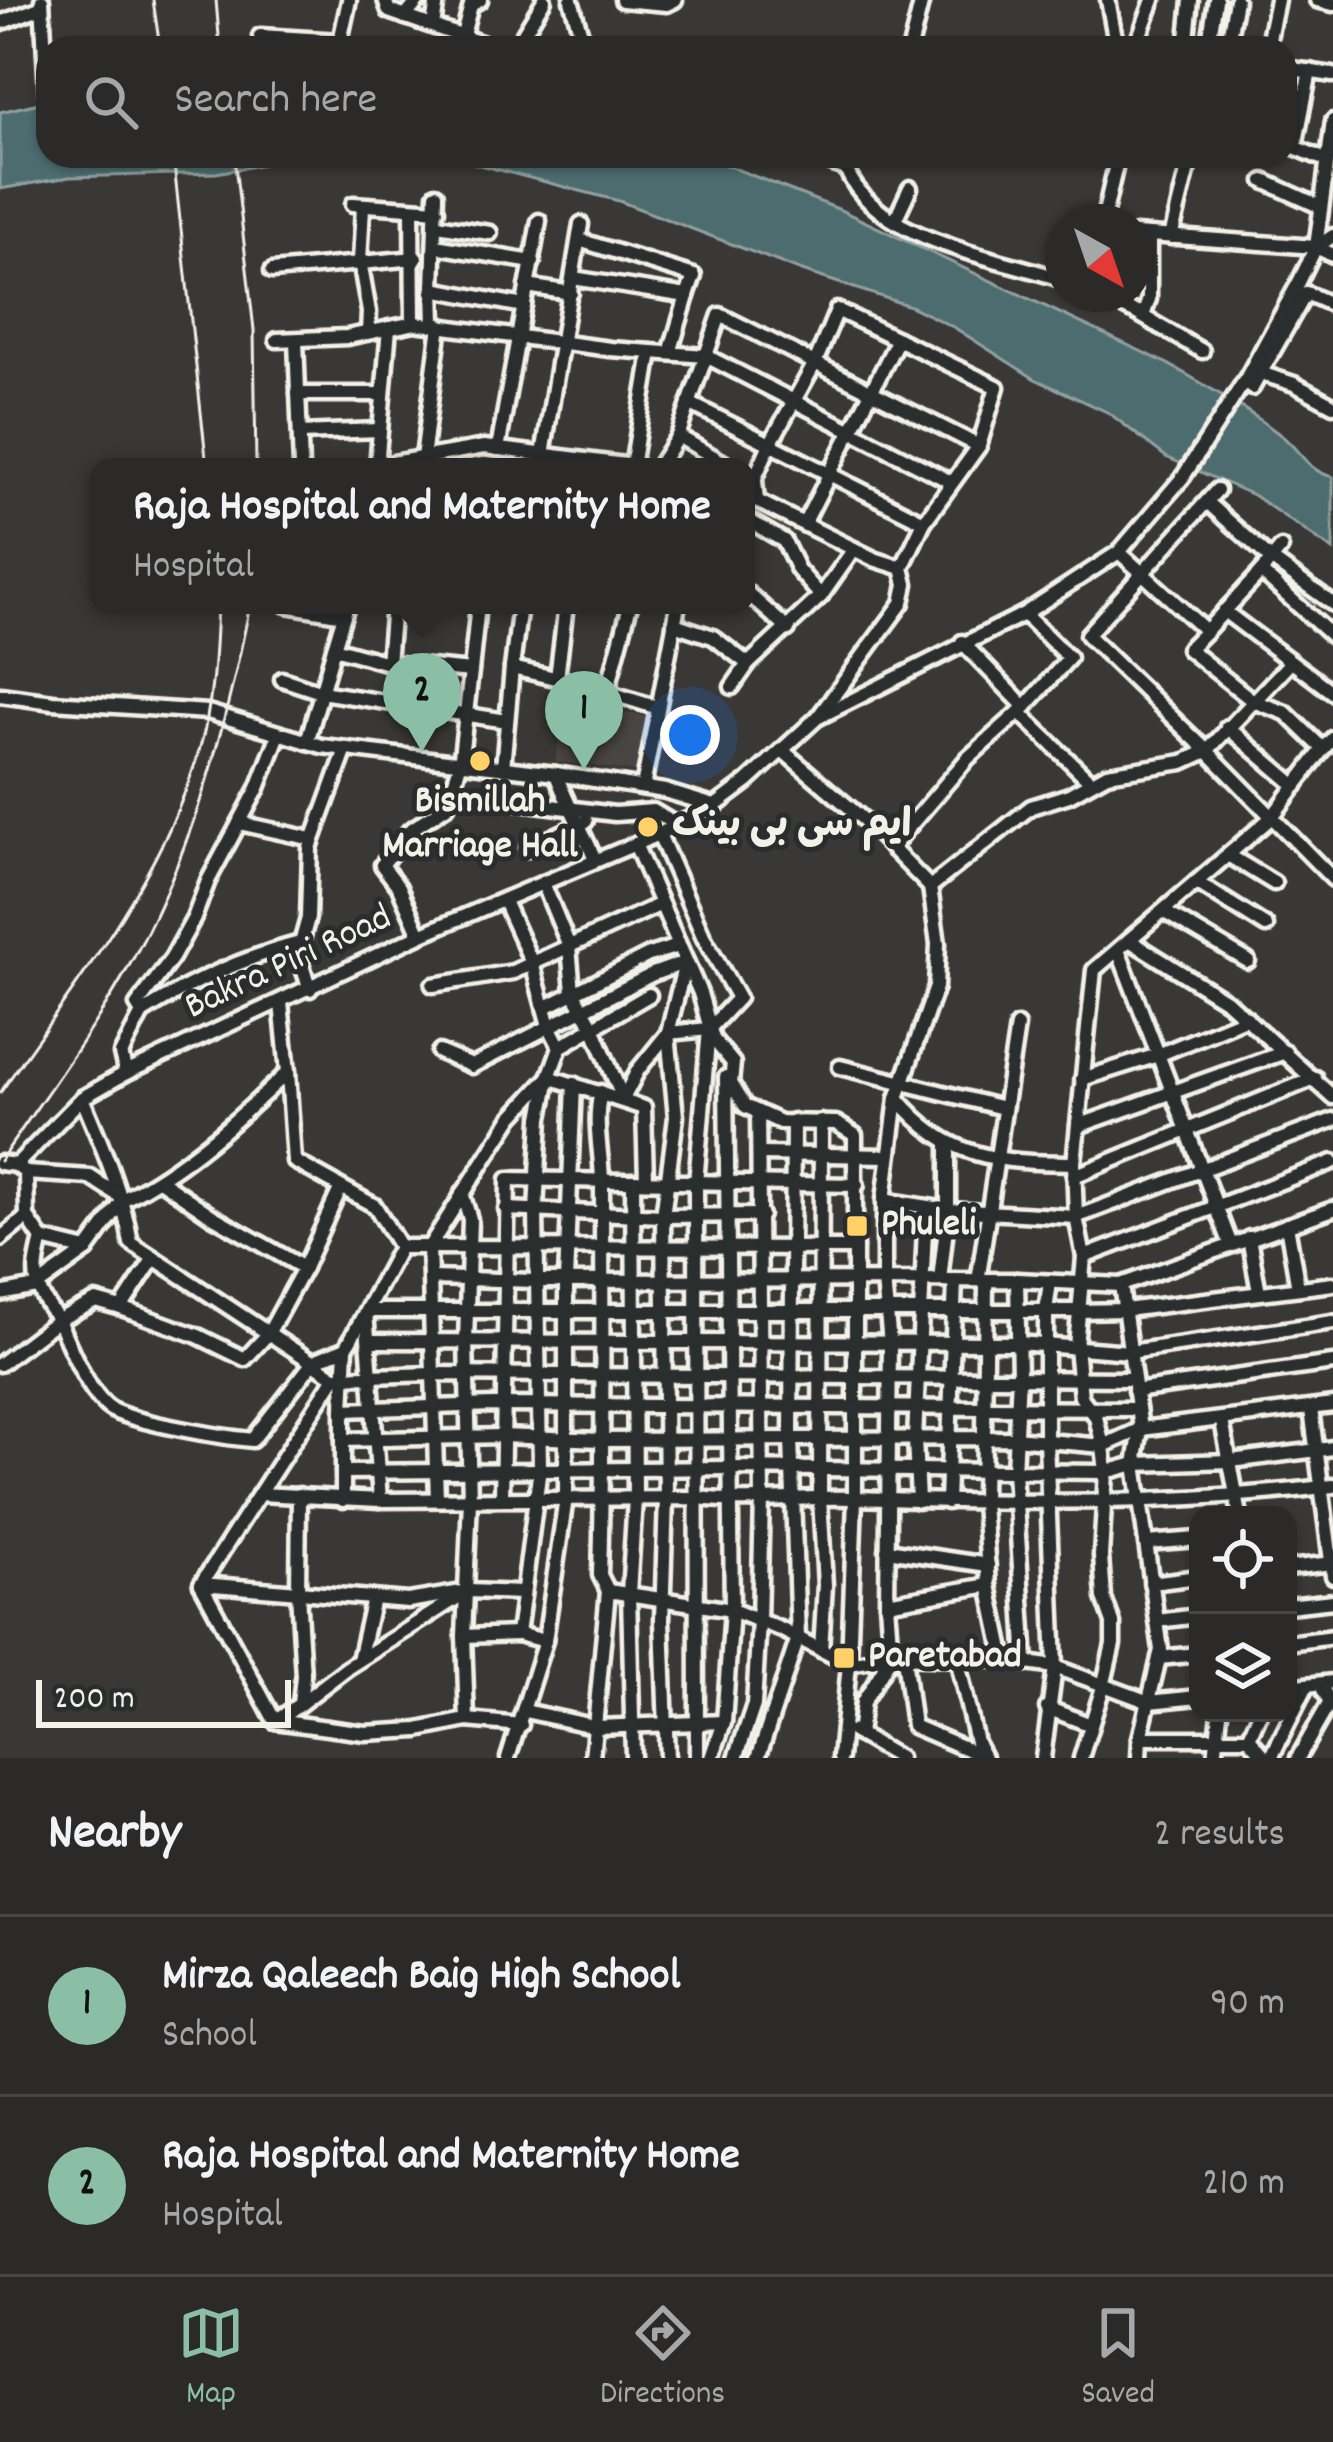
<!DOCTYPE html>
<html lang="en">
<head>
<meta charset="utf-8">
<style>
  :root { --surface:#2b2a29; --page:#333231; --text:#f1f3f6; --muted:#a6a7a8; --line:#474646; --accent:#8abfa5 }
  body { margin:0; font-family:Dekko,"Playpen Sans Arabic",sans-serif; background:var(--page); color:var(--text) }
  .controls { position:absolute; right:36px; bottom:36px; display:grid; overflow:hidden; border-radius:24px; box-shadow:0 3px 9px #0004 }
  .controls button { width:108px; height:108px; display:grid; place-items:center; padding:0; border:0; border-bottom:3px solid var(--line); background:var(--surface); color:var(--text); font:60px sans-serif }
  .compass { position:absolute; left:1045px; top:204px; width:108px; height:108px; border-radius:50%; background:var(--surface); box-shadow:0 3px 9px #0004; rotate:140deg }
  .scale { position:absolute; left:36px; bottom:30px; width:255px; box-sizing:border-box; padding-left:12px; border:6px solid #f4f1e8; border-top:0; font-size:33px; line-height:42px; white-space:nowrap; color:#f4f1e8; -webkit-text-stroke:9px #2a2d2e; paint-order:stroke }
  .you { position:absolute; left:690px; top:735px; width:42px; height:42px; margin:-30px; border:9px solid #fff; border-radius:50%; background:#1a73e8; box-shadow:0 0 0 18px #1a73e833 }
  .badge { display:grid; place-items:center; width:78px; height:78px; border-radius:50%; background:var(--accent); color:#111; font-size:39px; font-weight:700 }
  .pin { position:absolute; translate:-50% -99px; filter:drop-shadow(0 3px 6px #0008) }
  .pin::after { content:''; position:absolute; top:63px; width:42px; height:36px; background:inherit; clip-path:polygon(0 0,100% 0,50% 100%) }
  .popup { position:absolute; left:89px; top:458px; width:666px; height:156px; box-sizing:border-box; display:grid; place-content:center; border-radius:24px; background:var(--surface); filter:drop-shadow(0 3px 9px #0005); font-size:39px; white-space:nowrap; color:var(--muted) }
  .popup b { font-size:45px; color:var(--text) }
  .popup::after { content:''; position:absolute; left:50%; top:100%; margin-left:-24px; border:24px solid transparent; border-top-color:var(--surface) }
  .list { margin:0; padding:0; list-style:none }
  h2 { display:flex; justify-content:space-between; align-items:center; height:156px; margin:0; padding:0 48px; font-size:51px }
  h2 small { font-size:39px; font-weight:400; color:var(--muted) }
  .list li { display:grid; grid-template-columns:78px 1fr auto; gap:36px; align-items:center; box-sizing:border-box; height:180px; padding:0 48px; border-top:3px solid var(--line) }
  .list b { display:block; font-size:45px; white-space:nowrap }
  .list p { margin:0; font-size:39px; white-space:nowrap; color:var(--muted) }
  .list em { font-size:39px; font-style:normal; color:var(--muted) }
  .icon { flex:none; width:66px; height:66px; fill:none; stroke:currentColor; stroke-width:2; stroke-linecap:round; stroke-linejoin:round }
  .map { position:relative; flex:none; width:1333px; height:1758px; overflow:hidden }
  .search { position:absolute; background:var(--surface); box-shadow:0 3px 9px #0004; left:36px; right:36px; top:36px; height:132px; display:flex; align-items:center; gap:30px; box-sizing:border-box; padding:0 42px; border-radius:36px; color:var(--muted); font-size:45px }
  .sheet { height:516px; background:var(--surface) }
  nav { display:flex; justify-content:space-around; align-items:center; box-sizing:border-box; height:168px; border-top:3px solid var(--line); background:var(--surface); font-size:33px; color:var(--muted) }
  nav a { display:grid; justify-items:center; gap:6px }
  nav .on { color:var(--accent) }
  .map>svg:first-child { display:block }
  .built { fill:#4a4542 }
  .water { fill:#4d6c6f; stroke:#90a19f; stroke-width:3 }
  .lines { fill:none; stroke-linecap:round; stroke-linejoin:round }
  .minor-casing { stroke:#f4f1e8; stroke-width:21 }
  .minor { stroke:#2a2d2e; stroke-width:12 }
  .rail { stroke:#f4f1e8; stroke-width:3 }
  .poi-dot { fill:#ffd166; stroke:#2a2d2e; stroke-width:4.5 }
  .labels { text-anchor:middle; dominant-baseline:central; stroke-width:10; stroke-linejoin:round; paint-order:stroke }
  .poi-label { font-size:39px; font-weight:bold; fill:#f4f1e8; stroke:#2a2d2e; text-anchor:start }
  .street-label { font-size:39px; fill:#f4f1e8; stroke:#2a2d2e }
</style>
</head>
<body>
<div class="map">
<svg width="1333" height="1758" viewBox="0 0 1333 1758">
  <rect width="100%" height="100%" fill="#393837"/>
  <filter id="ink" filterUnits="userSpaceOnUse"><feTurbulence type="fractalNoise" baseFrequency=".00833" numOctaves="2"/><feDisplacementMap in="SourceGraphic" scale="24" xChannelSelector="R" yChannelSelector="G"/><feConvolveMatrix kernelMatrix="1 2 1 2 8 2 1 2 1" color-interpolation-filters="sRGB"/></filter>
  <g filter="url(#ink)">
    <polygon class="built" points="566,702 649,717 638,772 555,761"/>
    <g class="water">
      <polygon points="48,101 48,156 310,156 216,173 69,177 0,189 0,112"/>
      <path d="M445,156H703L838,209L1168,364C1207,386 1247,409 1282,436C1302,452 1306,470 1333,477V550L1253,495L1166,457L1109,413L1035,379L955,328L910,306L802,271L619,201Z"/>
    </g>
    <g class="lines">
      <g class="minor-casing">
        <g id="minor">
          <polyline points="42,0 47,95"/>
          <polyline points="385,0 389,11 495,48"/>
          <polyline points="571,0 585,48"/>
          <polyline points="622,0 667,4 675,0"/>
          <polyline points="1108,0 1117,48"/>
          <polyline points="1317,0 1333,4"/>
          <polyline points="405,17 419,0"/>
          <polyline points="0,23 42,7"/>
          <polyline points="433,26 437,0"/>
          <polyline points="463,35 471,5 480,0"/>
          <polyline points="260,36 340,41"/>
          <polyline points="339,46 349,0"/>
          <polyline points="515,48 544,0"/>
          <polyline points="910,48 922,0"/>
          <polyline points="1135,48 1153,0"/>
          <polyline points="1186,48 1191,0"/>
          <polyline points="1208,48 1216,0"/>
          <polyline points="1227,48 1236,0"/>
          <polyline points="1267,48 1277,0"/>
          <polyline points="1285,68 1333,75"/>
          <polyline points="1285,143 1328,161"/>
          <polyline points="1295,147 1310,71"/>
          <polyline points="813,156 846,169"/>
          <path d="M854,156L846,169C877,242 995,256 1063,280"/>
          <polyline points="1264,181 1321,207"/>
          <polyline points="353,204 437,210"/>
          <polyline points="363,207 360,261 369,312 368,332"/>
          <polyline points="412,210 413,323"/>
          <polyline points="895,220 910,188"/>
          <polyline points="1107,222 1104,217 1118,156"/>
          <polyline points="437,225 490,233"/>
          <polyline points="1135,234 1316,247 1333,255"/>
          <polyline points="1171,237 1191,156"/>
          <polyline points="579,240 694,276 687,296"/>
          <polyline points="435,246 533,262"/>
          <polyline points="1316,247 1333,236"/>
          <polyline points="272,271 416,258"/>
          <polyline points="573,278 687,296 670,353"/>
          <polyline points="527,286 571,293"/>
          <polyline points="433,289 436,194"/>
          <polyline points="1095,294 1135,312 1202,351"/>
          <polyline points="1143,316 1149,299 1149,235"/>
          <polyline points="434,324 433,289 524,306"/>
          <polyline points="277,340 347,337 415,323 610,349 706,356 951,482"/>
          <polyline points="296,341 301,467"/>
          <polyline points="1260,373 1294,384 1333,405"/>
          <polyline points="1252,388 1306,293 1333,305"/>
          <polyline points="298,394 383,394"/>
          <polyline points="689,403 924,522"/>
          <polyline points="300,433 380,430"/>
          <polyline points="498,449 539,221"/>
          <polyline points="423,458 440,325"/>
          <polyline points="377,466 389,328"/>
          <polyline points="370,467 484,447 640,467"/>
          <polyline points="541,467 581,224"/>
          <polyline points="632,467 651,352"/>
          <polyline points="658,467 678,436"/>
          <polyline points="731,467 678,436 720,315 979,446"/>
          <polyline points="746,476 755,481 757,501 874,559 902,568"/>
          <polyline points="746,498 770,444 815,363 837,310 997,387 979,446 924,522 902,568 906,584 902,603 818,717"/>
          <polyline points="1207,502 1272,560 1333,604"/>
          <polyline points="746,519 784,541 798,570 821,596"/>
          <polyline points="804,524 898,339"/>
          <polyline points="1281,548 1261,572 1333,637"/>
          <polyline points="1119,552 1206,631 1188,649 1253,701 1286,713 1323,749 1333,738"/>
          <polyline points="746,592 788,629"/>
          <polyline points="286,605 344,615"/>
          <polyline points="1224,611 1333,693"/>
          <polyline points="674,624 713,637 748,664"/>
          <polyline points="1206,631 1261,572"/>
          <polyline points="962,642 1025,707"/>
          <polyline points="334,648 347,605"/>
          <polyline points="388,663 471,671 478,605"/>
          <polyline points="512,668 520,605"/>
          <polyline points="557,678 566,605"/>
          <polyline points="282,679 321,692 507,721"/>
          <polyline points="732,687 748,664 821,596 854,549"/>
          <polyline points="607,692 630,605"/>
          <polyline points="0,695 53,702 208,712 322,746 556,774 665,791 714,806"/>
          <polyline points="1019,712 1090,781"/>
          <polyline points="1227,727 1296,786"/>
          <polyline points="307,742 334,648 388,663 393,605"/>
          <polyline points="1323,749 1272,817 1333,879"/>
          <polyline points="783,751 864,820 930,887 1031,807 1069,795 1107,774 1183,762 1207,751 1087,635 1217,490"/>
          <polyline points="503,768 512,668 585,685 658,708"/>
          <path d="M556,774C567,805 583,830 595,860"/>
          <polyline points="643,787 678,605"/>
          <polyline points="479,797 615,814 653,811 676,825"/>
          <polyline points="239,823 312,839"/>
          <polyline points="659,834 704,938 738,998 709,1029 696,1183 697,1758"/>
          <polyline points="635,844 700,993 713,1039 733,1063 731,1083 745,1106 780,1122 836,1123 855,1135 855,1498 849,1664 840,1758"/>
          <polyline points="891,848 968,758 1025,707 1069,658 1024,614"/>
          <polyline points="528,849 586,821"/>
          <polyline points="1228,855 1274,883"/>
          <polyline points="1196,882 1266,926"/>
          <polyline points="543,883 569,946 573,992 592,1025 623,1099"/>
          <polyline points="504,901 532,963 549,1026 560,1047 549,1077 644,1108 646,1180"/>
          <polyline points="1163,911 1248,961"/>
          <polyline points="420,935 399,887 382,865 409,831 447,806 460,765 471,671"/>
          <polyline points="1129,940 1228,1002 1333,1097"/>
          <polyline points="1118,950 1231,1245"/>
          <polyline points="433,985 513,972 659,905"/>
          <polyline points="310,989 298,954 308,918 310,848 346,749"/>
          <polyline points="546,1007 649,955 678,946"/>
          <path d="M142,1013C192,981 242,958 300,943"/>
          <polyline points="560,1047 649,995"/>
          <polyline points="439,1052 472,1066 653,974 686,962"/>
          <polyline points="840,1067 1003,1108"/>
          <polyline points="288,1072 294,1161 375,1206 400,1247 346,1348 343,1410 493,1405 1138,1409"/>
          <polyline points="126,1073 121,1054 142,1013 137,1005 172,958 194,918 208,881 258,788 279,734"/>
          <polyline points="1082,1079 1158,1055 1247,1018"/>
          <path d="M82,1098C102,1145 123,1193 131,1243L335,1377L434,1374L1133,1379"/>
          <path d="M897,1098C950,1160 996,1162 1074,1163L1094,970L1272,817L1207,751L1290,663"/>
          <polyline points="623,1099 638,1070 668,1033 709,1029"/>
          <polyline points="1078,1126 1285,1052"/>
          <polyline points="760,1154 889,1156"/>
          <polyline points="0,1163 16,1165 82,1098 126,1073 420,935 659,834 715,806 747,782 817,718 1024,614 1119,552 1183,477 1247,377 1299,282 1316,247 1333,121"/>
          <polyline points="1074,1163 1076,1217 1084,1257 1076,1347 1081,1397 1096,1417 1103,1446 1106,1472 1101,1556 1104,1598 1113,1623 1113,1644 1103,1687 1081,1758"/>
          <path d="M16,1165L26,1173L90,1177L124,1199C187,1167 237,1120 288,1072L281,1003"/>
          <path d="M26,1173L27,1217L42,1239C31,1280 35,1287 58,1320L96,1301L121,1308"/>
          <polyline points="1074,1176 1315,1078"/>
          <polyline points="462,1193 470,1219 466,1341 470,1499 464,1636 467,1720"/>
          <polyline points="884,1200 948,1210 1076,1217 1333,1120"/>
          <polyline points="506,1209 663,1216 761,1215"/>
          <polyline points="1287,1225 1298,1288"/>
          <polyline points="1249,1238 1259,1292"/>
          <polyline points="0,1239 27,1217"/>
          <polyline points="42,1239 87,1250 124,1199"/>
          <polyline points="400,1247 855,1248"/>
          <polyline points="1084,1257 1333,1162"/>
          <polyline points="154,1258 121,1308 198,1336 245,1359 268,1334 304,1268 212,1216 161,1181"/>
          <polyline points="304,1268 340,1189"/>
          <polyline points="432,1278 535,1281 1017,1280 1121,1285 1333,1209"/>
          <polyline points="940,1280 948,1210 948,1145"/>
          <polyline points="1017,1280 1019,1376 1014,1471 1026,1664"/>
          <polyline points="1121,1285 1141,1429 1135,1464 1161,1650 1140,1738"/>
          <polyline points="0,1294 36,1287 87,1250"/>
          <polyline points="370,1341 1018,1343 1130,1352 1333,1322"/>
          <path d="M0,1364L58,1320C69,1344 89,1397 112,1410C137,1423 221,1437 252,1440L314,1361L346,1348"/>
          <polyline points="1135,1391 1333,1363"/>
          <polyline points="1311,1409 1333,1576"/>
          <polyline points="343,1410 343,1500"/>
          <polyline points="1222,1421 1240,1515"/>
          <polyline points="343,1440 502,1436 601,1440 1014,1438 1103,1446 1141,1429 1333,1405"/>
          <polyline points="343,1472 729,1468 1106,1472 1135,1464 1231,1461 1333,1448"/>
          <path d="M259,1494L380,1500L698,1498C750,1504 802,1496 854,1498C1014,1504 1174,1505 1333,1486"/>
          <polyline points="502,1498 508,1179 857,1185"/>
          <polyline points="437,1499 429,1247 512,1117 548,1078"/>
          <polyline points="380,1500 366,1311 1079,1311 1125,1310 1333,1284"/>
          <polyline points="918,1501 915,1439 926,1208"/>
          <polyline points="947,1502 955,1280"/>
          <polyline points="1146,1543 1198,1539"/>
          <polyline points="887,1550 988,1565"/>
          <polyline points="1288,1568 1333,1563"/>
          <polyline points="1151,1583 1198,1577"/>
          <polyline points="201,1584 408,1601 468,1591 523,1593"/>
          <polyline points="608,1591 732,1610 782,1630 849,1664 891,1657 1005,1660 1055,1667 1149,1702 1198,1697"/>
          <polyline points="887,1603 989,1585"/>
          <polyline points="1288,1606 1333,1601"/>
          <polyline points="1157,1621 1198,1616"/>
          <polyline points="464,1636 518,1634"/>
          <polyline points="545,1641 518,1634 540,1468 536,1211 541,1118 549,1077"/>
          <polyline points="1288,1643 1333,1637"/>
          <polyline points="821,1650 825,1585 820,1498 821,1122"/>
          <polyline points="904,1657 913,1726 983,1756"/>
          <polyline points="957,1658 976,1742 984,1757"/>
          <polyline points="1159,1658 1198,1654"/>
          <polyline points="359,1660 373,1598"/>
          <polyline points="1005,1660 989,1585 983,1503 986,1286 979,1275 1017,1026"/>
          <polyline points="1288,1687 1333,1682"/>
          <polyline points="300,1704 347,1668 463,1594"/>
          <polyline points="1047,1708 1091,1725"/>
          <polyline points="525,1711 597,1727 724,1722"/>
          <polyline points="275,1721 201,1584 335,1377"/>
          <polyline points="275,1721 365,1733 418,1730 467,1720 521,1725"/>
          <polyline points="276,1721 300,1704 303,1676 298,1592 299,1495"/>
          <polyline points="853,1731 899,1758"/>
          <polyline points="859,1735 863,1702 891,1657 887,1603 890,1344 884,1281 884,1200 897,1098 936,987 938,944 930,887"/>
          <polyline points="1249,1738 1260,1713"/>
          <polyline points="508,1758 545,1641 566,1498 566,1281 574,1084"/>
          <path d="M592,1758L608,1591L600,1575C604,1445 602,1315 602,1184C602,1152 593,1124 601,1092"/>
          <polyline points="633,1758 629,1593 635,1499 633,1181"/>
          <polyline points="667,1758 662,1620 666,1498 663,1216 676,1117 668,1033 685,963"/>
          <polyline points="712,1758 724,1722 732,1610 726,1077"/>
          <polyline points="736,1758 754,1705 759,1621 762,1499 758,1112"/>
          <polyline points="758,1758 798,1638 791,1439 793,1121"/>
          <polyline points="1043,1758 1055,1667 1046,1440 1046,1311 1050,1282"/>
          <polyline points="1139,1758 1140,1738 1249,1738 1266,1758"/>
          <polyline points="1215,1758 1220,1713"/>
          <polyline points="1271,1758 1307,1685"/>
          <polyline points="1298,1758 1330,1702 1320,1684"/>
        </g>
      </g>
      <use href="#minor" class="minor"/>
      <g class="rail">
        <polyline points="153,0 160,48"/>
        <polyline points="216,0 220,48"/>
        <polyline points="173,156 207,467"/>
        <polyline points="234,156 254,330 256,467"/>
        <path d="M0,1093C75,984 161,880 199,751C213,704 215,654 217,605"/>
        <path d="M0,1161C53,1083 112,1006 153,920C201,819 228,714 250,605"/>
      </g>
    </g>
  </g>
  <g class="poi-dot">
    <circle cx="480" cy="761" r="12"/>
    <circle cx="648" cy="827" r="12"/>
    <rect x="845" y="1214" width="24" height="24" rx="6"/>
    <rect x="832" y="1646" width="24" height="24" rx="6"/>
  </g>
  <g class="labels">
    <g class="poi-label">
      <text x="480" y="803" text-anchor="middle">Bismillah<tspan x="480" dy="45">Marriage Hall</tspan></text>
      <text x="672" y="827">ایم سی بی بینک</text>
      <text x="881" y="1226">Phuleli</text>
      <text x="868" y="1658">Paretabad</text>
    </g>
    <g class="street-label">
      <text transform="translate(289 964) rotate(-25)">Bakra Piri Road</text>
    </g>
  </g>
</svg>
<div class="controls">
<button><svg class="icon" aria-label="locate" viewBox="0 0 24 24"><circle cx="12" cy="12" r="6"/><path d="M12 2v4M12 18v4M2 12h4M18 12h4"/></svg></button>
<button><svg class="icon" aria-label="layers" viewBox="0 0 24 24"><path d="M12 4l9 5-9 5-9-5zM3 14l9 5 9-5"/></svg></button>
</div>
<svg class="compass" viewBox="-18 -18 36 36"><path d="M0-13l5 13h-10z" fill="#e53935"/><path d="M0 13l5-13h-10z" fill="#a6a7a8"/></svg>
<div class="scale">200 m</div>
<div class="you"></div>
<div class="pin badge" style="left:584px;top:770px">1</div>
<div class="pin badge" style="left:422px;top:752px">2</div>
<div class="popup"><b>Raja Hospital and Maternity Home</b>Hospital</div>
<div class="search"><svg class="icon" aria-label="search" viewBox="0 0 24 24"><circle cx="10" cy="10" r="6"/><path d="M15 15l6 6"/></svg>Search here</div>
</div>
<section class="sheet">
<h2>Nearby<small>2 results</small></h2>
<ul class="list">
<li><span class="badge">1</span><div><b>Mirza Qaleech Baig High School</b><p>School</p></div><em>90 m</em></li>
<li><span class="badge">2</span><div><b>Raja Hospital and Maternity Home</b><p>Hospital</p></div><em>210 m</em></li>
</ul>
</section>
<nav>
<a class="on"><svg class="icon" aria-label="map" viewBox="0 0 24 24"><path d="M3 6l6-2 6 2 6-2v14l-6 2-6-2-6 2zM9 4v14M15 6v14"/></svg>Map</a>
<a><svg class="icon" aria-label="directions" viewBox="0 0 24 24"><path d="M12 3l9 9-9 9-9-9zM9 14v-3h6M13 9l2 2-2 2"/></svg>Directions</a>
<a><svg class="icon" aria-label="saved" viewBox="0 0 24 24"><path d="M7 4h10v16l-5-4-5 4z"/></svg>Saved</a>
</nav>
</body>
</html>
